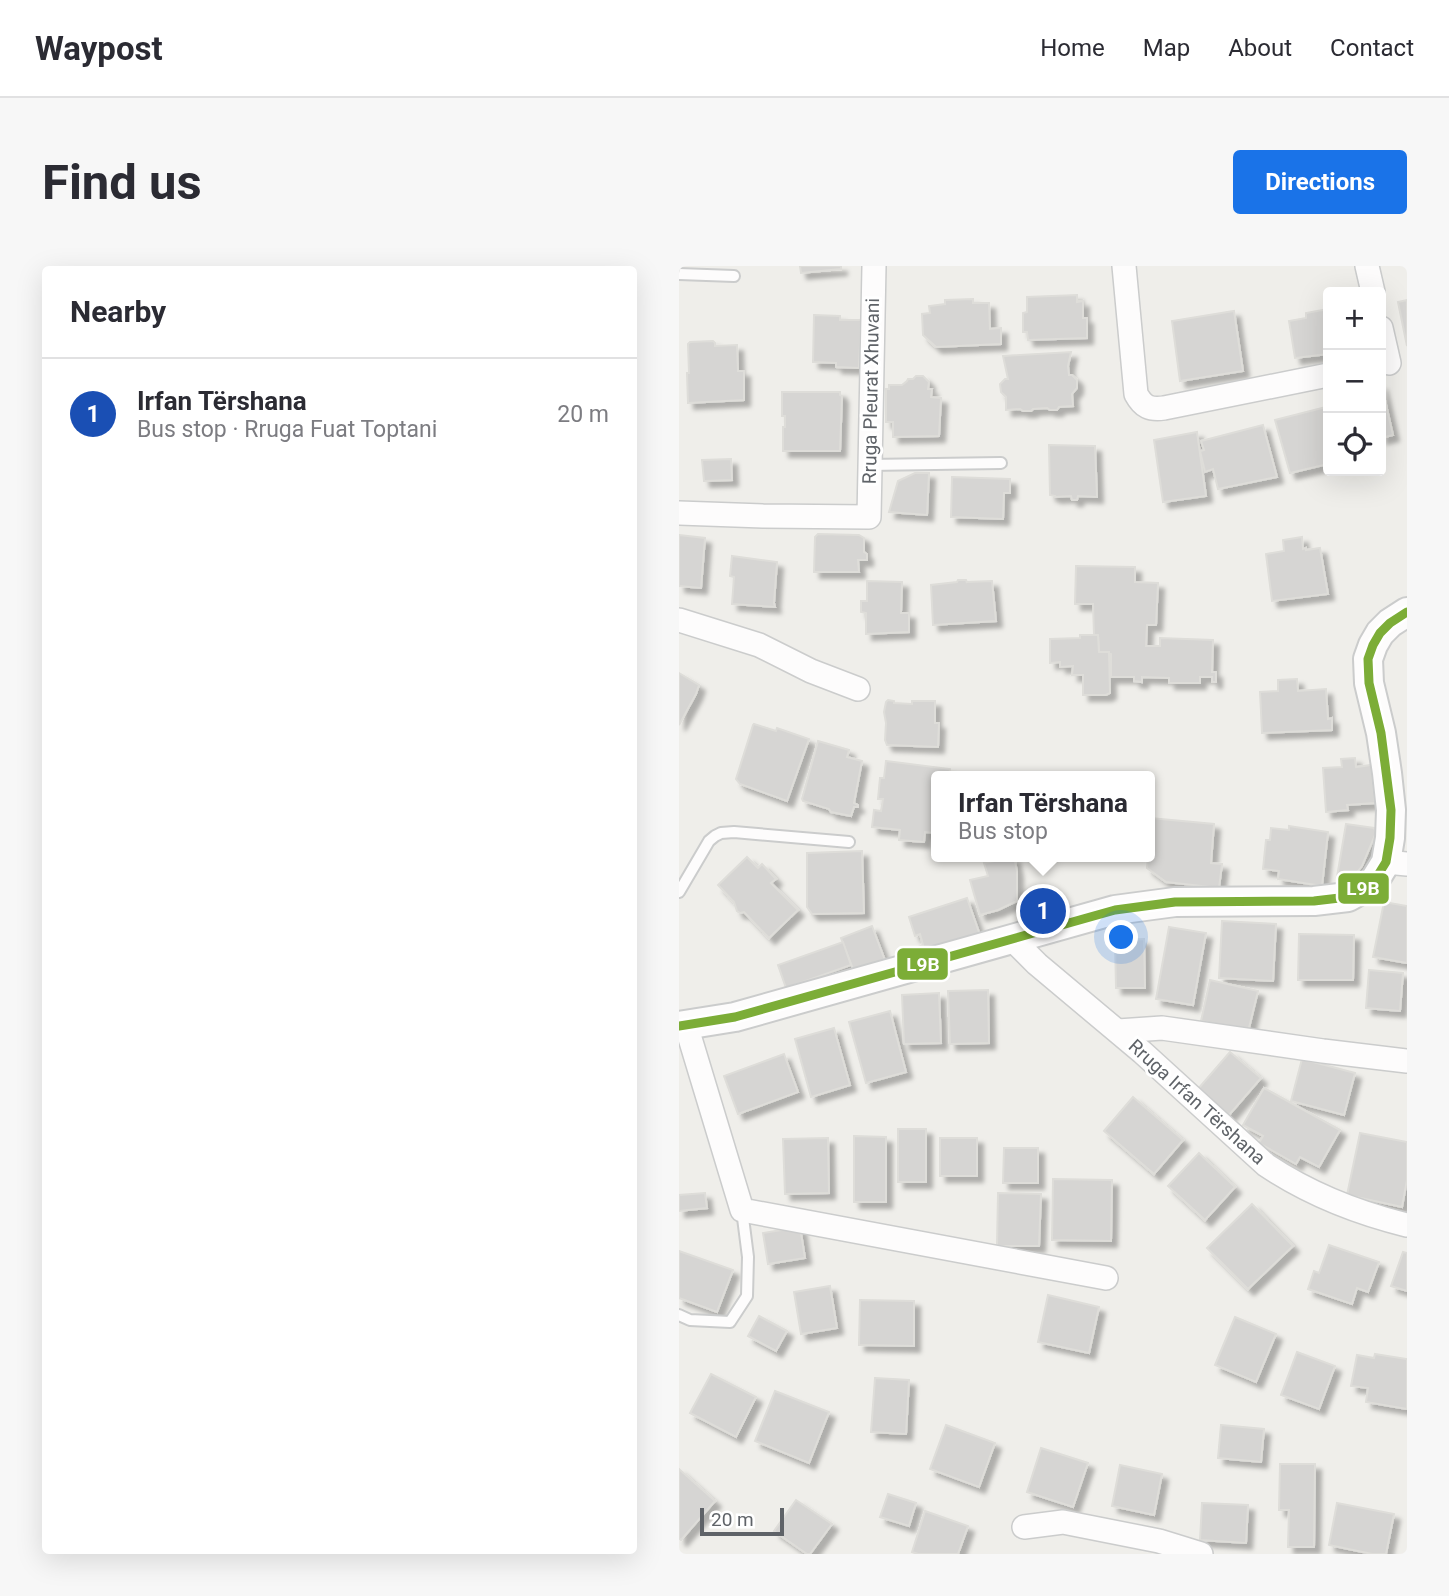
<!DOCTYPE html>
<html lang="en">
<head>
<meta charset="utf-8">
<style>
  :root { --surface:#fff; --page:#f7f7f7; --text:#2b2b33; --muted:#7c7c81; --line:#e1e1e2; --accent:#1a73e8 }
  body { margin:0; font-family:Roboto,sans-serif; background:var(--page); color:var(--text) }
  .controls { position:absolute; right:21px; top:21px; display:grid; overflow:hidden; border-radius:7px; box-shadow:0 7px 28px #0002 }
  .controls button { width:63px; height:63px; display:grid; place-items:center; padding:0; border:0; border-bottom:2px solid var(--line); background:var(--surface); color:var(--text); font:35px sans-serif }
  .scale { position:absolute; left:21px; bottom:18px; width:84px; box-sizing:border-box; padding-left:7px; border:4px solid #5f6368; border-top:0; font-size:19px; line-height:24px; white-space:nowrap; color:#5f6368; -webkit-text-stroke:5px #fff; paint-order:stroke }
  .you { position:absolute; left:443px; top:672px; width:24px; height:24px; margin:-18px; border:5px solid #fff; border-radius:50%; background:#1a73e8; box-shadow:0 0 0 10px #1a73e833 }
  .badge { display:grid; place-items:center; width:46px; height:46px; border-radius:50%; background:var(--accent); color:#fff; font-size:23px; font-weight:700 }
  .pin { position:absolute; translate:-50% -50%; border:4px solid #fff; box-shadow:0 2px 7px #0006 }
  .popup { position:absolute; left:252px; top:505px; width:224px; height:91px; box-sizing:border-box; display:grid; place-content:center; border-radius:7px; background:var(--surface); filter:drop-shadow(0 2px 5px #0005); font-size:23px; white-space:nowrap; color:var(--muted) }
  .popup b { font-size:26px; color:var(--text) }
  .popup::after { content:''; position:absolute; left:50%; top:100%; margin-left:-14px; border:14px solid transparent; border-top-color:var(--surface) }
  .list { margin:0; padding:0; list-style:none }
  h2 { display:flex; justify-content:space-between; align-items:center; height:91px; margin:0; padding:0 28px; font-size:30px }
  h2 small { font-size:23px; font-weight:400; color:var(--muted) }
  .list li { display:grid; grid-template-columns:46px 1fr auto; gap:21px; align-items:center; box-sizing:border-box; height:112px; padding:0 28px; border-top:2px solid var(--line) }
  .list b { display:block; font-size:26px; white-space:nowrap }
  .list p { margin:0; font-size:23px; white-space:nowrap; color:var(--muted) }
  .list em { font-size:23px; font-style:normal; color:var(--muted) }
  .icon { flex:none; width:38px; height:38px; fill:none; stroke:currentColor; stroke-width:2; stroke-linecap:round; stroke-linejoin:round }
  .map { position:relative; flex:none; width:728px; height:1288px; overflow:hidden; border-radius:7px }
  header { display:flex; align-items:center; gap:42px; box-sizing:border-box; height:98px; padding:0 35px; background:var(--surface); border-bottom:2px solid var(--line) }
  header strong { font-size:33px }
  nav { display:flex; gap:38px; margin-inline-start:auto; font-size:24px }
  .intro { display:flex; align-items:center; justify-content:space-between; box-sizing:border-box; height:168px; padding:0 42px }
  h1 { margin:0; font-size:49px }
  .button { padding:18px 32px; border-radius:7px; background:var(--accent); color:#fff; font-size:24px; font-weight:700 }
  main { display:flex; gap:42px; padding:0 42px }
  aside { flex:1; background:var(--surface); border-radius:7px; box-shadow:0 7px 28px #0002 }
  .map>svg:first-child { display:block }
  .building { fill:#d6d5d3; stroke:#deddd9; stroke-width:2; filter:url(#shadow) }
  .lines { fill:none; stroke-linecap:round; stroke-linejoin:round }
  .service-casing { stroke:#cbcccc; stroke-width:14 }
  .minor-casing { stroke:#cbcccc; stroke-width:26 }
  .tertiary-casing { stroke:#cbcccc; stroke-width:32 }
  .service { stroke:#fdfcfc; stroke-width:10 }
  .minor { stroke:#fdfcfc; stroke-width:23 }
  .tertiary { stroke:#fdfcfc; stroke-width:28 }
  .bus-1-casing { stroke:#fff; stroke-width:14 }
  .bus-1 { stroke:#7cad37; stroke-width:9 }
  .labels { text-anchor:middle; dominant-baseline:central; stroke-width:6; stroke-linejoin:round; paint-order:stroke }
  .street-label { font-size:19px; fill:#5f6368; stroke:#fff }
  .line-badge { stroke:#fff; stroke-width:2.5 }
  .badge-label { font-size:19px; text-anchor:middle; font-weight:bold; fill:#fff }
</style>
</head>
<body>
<header>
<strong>Waypost</strong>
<nav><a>Home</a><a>Map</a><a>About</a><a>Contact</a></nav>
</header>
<div class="intro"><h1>Find us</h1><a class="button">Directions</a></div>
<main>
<aside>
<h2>Nearby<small></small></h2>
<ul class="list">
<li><span class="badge" style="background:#1a4fb4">1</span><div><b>Irfan Tërshana</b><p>Bus stop · Rruga Fuat Toptani</p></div><em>20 m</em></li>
</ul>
</aside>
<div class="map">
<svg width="728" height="1288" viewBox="0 0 728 1288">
  <defs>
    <filter id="shadow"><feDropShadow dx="6" dy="6" stdDeviation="2" flood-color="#0004"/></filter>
  </defs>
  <rect width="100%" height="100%" fill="#efeeea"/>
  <g class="building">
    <polygon points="121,0 162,0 162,3 122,7"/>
    <polygon points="398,29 398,36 404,35 404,52 408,52 408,72 349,74 348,66 344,66 344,47 348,46 348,31"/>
    <polygon points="294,33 294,37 310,37 311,63 322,62 322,78 257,81 244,69 243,48 251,47 250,40 266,38 266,34"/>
    <polygon points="728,34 728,80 719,36"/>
    <polygon points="649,43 649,88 616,92 610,55 627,52 627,47"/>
    <polygon points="555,45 564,105 501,115 493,55"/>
    <polygon points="135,49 161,50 161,54 182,54 180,102 157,101 157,97 134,96"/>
    <polygon points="34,75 36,77 36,80 58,79 59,105 65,105 65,134 9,137 8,107 10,107 9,78 11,76"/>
    <polygon points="392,86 389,100 390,109 393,109 398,114 398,122 393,128 394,140 380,141 378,144 371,144 368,142 354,143 352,145 344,145 341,143 327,144 327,131 322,126 321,118 326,113 329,113 324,90"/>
    <polygon points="237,110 244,110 250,116 249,123 253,123 252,131 262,132 260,170 214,171 214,156 207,156 207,123 210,123 210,119 223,119 228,115 229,113 234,113"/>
    <polygon points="702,117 714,169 702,172"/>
    <polygon points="103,126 161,126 161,129 163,130 161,185 104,185 104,161 106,161 106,150 103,150"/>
    <polygon points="647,141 649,148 649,198 611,207 596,154"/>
    <polygon points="584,159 598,211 539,223 534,203 526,206 521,185 525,184 522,175"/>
    <polygon points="518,166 527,230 484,236 475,174"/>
    <polygon points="370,179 416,180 418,231 399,230 398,234 393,234 392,230 376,231 376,230 371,229"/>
    <polygon points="52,193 53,214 25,215 23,194"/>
    <polygon points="236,207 250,207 248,249 210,246 219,215"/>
    <polygon points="273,211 331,213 331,227 325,227 324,253 272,251"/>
    <polygon points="139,268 180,269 185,272 185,286 188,288 188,294 179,294 180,306 135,306 136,271"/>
    <polygon points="0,269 26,272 22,322 0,320"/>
    <polygon points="623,271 624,283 627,282 627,284 641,282 649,328 593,335 587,288 605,285 604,274"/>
    <polygon points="53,290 98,296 95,337 96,341 53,338 55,311 51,310"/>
    <polygon points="397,300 456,301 456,316 479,317 477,359 468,359 467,380 481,380 481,372 534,374 533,406 537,406 537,416 533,416 533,411 521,411 521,417 490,417 490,412 463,411 463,416 455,415 455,411 432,411 432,388 420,386 419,369 415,369 414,338 396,338"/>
    <polygon points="279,314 287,314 288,317 288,316 313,315 317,355 254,359 252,319 278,316"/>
    <polygon points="188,315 223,316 222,347 230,347 230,366 187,368 187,347 182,346 182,335 188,335"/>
    <polygon points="401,369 419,369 420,386 430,386 431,427 427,429 404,429 404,409 393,409 394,400 381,401 381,396 371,397 371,373 401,372"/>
    <polygon points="0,407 20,419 17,428 0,459"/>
    <polygon points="618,413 619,425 647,423 649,453 653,452 653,464 583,467 581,426 599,425 599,414"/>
    <polygon points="209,434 215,435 215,437 233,438 233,435 256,435 256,457 260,457 259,481 208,479 206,474 207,457 205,446 207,436"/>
    <polygon points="75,458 97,465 98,462 130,473 108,535 61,518 57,513 74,459"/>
    <polygon points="139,475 170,484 168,491 183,495 175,537 179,539 179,541 175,541 172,550 152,546 150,543 124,535 123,533"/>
    <polygon points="676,492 677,501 692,499 696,537 668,539 669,544 647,546 644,502 663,501 662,493"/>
    <polygon points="207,495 271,503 270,510 257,510 257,567 246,566 245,576 220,574 221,564 193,561 195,544 202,545 204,533 199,533 201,512 205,512"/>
    <polygon points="471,552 535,558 532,597 543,598 540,622 487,616 468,602 469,591 471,591"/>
    <polygon points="667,558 695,562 697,567 683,600 675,610 658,611"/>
    <polygon points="610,560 649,566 643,620 599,613 600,605 584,603 587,574 591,574 592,562 610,564"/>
    <polygon points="183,585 185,647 133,648 128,641 128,587"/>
    <polygon points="68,591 79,602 83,598 97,613 92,617 119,644 90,672 65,646 61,647 58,645 55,636 39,619"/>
    <polygon points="335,591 338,605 338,635 319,644 301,649 291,614 309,610 305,597"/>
    <polygon points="288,632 301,669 241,687 239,681 244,679 241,668 236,670 230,651"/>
    <polygon points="705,636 728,640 728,697 694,691"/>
    <polygon points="543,655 597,658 594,715 540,712"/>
    <polygon points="193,660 207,697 176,708 162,672"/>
    <polygon points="490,661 527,667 514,739 477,733"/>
    <polygon points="620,668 675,669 674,714 619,714"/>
    <polygon points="465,673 466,722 437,722 436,674"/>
    <polygon points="164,676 172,699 107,722 99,699"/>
    <polygon points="690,704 724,707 721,745 687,742"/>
    <polygon points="531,714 579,725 569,766 522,755"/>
    <polygon points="309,724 310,777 271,778 269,725"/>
    <polygon points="260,727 262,777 225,778 223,729"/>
    <polygon points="211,745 227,806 187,817 170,756"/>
    <polygon points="155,762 171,819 132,831 116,773"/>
    <polygon points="551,786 582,812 550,849 519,823"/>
    <polygon points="105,788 119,826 59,848 45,810"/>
    <polygon points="623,793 676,807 665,849 612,835"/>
    <polygon points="585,822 661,864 640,901 621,891 617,898 580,877 584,870 564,859"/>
    <polygon points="454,831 504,874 475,908 425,865"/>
    <rect x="219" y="863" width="28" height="53"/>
    <polygon points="681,867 728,876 728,914 723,941 668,929"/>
    <polygon points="175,870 207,871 207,936 175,936"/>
    <polygon points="149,872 150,927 106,928 104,873"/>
    <rect x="261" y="872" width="37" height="38"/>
    <polygon points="325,882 359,882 359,917 324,917"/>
    <polygon points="520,887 556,921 526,954 489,920"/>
    <polygon points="374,913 433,914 432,975 373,974"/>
    <polygon points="26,927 28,942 0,945 0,929"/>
    <polygon points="319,927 362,928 360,980 318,980"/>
    <polygon points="573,938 614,980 569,1023 528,982"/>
    <polygon points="121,961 126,992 89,998 84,967"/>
    <polygon points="650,979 700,996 689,1026 678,1022 673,1038 629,1023 635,1005 640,1007"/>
    <polygon points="0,985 54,1004 38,1046 0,1032"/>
    <polygon points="724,986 728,987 728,1025 712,1020"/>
    <polygon points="151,1020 158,1062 122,1068 115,1026"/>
    <polygon points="369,1029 420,1041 410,1087 359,1076"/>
    <polygon points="181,1034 235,1035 235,1080 180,1079"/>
    <polygon points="80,1050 108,1065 97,1085 69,1070"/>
    <polygon points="556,1051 597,1068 577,1116 536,1099"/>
    <polygon points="618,1086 656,1100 640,1143 602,1129"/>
    <polygon points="696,1088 728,1093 728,1143 687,1136 689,1122 672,1120 678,1089 695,1092"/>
    <polygon points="32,1108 77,1131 57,1171 11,1147"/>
    <polygon points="196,1112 230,1114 227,1168 192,1166"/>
    <polygon points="96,1125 150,1146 130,1197 76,1175"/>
    <polygon points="267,1159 316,1177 300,1221 251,1203"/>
    <polygon points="542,1159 585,1163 582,1196 539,1192"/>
    <polygon points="362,1182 409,1197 394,1241 348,1226"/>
    <polygon points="601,1198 636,1198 635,1281 609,1281 610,1244 600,1244"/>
    <polygon points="441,1199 483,1208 475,1249 433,1240"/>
    <polygon points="0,1203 36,1235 2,1274 0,1272"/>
    <polygon points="209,1228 237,1237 230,1260 201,1251"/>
    <polygon points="117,1234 153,1258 131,1288 128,1288 95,1265"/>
    <polygon points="523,1237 569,1239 567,1277 521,1274"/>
    <polygon points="658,1237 715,1248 707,1288 693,1288 650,1279"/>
    <polygon points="246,1245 289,1260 279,1288 239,1288 233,1286"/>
  </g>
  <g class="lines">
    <g class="service-casing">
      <g id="service">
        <polyline points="0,8 55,10"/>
        <polyline points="190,199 322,197"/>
        <polyline points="0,626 30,575 36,570 42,567 55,566 170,576"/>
        <polyline points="0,1049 11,1054 51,1056 68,1030 69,991 63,944"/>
      </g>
    </g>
    <g class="minor-casing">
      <g id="minor">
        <path d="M445,0L457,128C464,141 471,144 485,142L649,109"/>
        <polyline points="688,0 694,26"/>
        <polyline points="702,62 710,97"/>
        <polyline points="0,247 84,250 190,251 195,0"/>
        <polyline points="0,354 80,379 132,405 179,423"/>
        <polyline points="707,596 728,598"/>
        <path d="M333,673L358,698L463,786L587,899C629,927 679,947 728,959"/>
        <polyline points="7,759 63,944 427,1012"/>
        <polyline points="439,765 483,762 644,785 728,795"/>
        <polyline points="345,1261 384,1256 480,1275 522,1288"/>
      </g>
    </g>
    <g class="tertiary-casing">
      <polyline id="tertiary" points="0,760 56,751 436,644 496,636 635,635 669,631 694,617 707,596 711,572 712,544 708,507 702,467 690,417 689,393 694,379 701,367 711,357 728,346"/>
    </g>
    <use href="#service" class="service"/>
    <use href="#minor" class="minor"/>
    <use href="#tertiary" class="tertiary"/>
    <g class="bus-1-casing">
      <polyline id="bus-1" points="0,760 56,751 436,644 496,636 635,635 669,631 694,617 707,596 711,572 712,544 702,467 690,417 689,393 694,379 701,367 711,357 728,346"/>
    </g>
    <use href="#bus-1" class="bus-1"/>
  </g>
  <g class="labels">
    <g class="street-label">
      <text transform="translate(192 125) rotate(-89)">Rruga Pleurat Xhuvani</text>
      <text transform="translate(518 836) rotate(42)">Rruga Irfan Tërshana</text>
    </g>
  </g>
  <g class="line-badge">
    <rect x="658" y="606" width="53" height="33" rx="7" fill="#7cad37"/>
    <rect x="217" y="681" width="53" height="34" rx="7" fill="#7cad37"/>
  </g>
  <g class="badge-label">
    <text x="684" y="629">L9B</text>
    <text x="244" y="705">L9B</text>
  </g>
</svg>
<div class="controls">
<button>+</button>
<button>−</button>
<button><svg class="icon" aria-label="locate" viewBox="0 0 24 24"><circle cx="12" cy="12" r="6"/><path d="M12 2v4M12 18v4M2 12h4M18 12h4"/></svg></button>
</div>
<div class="scale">20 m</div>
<div class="you"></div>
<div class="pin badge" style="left:364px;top:645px;background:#1a4fb4">1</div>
<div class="popup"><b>Irfan Tërshana</b>Bus stop</div>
</div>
</main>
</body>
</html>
